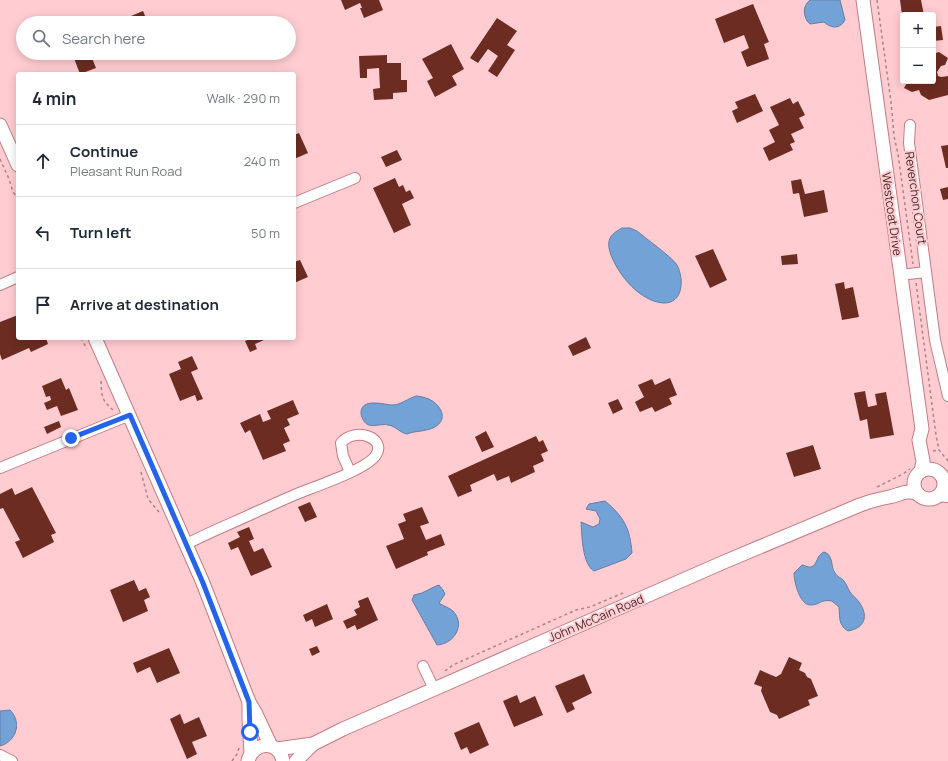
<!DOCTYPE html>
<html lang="en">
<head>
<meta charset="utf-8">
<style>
  :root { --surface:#fff; --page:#f6f6f7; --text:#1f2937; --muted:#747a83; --line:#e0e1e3 }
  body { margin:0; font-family:Manrope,sans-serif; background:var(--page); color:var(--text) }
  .controls { position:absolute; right:12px; top:12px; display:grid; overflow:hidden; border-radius:4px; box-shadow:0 2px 10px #0003 }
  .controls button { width:36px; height:36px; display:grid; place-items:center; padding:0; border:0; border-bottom:1px solid var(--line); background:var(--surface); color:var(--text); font:20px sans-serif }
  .stop { position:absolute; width:12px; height:12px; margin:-9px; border:3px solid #2563eb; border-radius:50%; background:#fff }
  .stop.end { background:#2563eb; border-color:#fff; box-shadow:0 1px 4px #0008 }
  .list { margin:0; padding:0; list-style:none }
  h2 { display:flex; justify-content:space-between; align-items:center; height:52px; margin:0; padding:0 16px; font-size:17px }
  h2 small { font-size:13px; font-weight:400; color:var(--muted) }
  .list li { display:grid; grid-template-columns:26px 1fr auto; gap:12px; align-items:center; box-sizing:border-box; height:72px; padding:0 16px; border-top:1px solid var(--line) }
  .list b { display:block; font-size:15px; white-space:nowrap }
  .list p { margin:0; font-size:13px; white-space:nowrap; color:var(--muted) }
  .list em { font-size:13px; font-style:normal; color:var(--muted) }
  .icon { flex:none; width:22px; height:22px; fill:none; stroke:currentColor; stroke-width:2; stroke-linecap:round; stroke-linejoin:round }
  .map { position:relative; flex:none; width:948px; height:761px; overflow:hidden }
  .search { position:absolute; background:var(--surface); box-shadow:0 2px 10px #0003; left:16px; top:16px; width:280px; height:44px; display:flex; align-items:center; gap:10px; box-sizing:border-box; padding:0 14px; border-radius:22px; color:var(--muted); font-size:15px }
  .panel { position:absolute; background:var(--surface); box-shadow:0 2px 10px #0003; left:16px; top:72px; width:280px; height:268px; border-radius:4px }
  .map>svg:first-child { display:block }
  .water { fill:#73a2d7; stroke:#667da4 }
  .building { fill:#6d2c21 }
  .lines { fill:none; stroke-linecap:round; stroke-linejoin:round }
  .minor-casing { stroke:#c57a83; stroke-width:12 }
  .major-casing { stroke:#c57a83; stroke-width:15 }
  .path { stroke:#ad8387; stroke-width:1.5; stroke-dasharray:3 3; stroke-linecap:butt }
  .minor { stroke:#fff; stroke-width:10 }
  .major { stroke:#fff; stroke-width:13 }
  .route { stroke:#2563eb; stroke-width:5 }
  .labels { text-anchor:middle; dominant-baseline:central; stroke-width:4; stroke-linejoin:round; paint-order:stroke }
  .street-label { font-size:12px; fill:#47282c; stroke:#ffcdd1 }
</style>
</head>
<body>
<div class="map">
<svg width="948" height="761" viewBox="0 0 948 761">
  <rect width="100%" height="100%" fill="#ffcdd1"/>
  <g class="water">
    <path d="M810,0H840L845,20C840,29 832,29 824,22L810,24L807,21C803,13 803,6 810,0Z"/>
    <path d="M622,228H630L637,231C646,239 671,256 677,265C684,278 684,304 663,303C640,301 619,276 611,255C606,241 609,235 622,228Z"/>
    <path d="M416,396C425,397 432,399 438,406C448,418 439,428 426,430C419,432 414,431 407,434C400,433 396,426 388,425C382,423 372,428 367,424C364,423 361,416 361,413C361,397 385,405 393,405C400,405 409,398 416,396Z"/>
    <path d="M605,501C624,517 630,528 632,553L626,559L594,571C582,564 582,535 581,522L593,527L599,524L600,519L596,511L586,509L589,504Z"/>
    <path d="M824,552C834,555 830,566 835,573C837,577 842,578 844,581C847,585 848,589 850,592C853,596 856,598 859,602C869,616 865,628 848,631C838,625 840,617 839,607L832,601C820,599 820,605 811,605C800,606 794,582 794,573L802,565C805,565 808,568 811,567C818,565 816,555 824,552Z"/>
    <path d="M439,585L443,590L445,594L439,603C443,606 450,608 453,611C466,625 454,644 437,645L412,600L414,595L422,593L436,586Z"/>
    <path d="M10,710C22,722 17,741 0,746V711Z"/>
  </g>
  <g class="building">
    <polygon points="341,0 379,0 383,10 364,18 360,8 362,8 360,3 345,10"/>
    <polygon points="900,0 921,0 924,15 902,15"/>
    <polygon points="753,4 769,42 764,44 769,59 747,67 741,52 749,48 744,35 724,43 715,19"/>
    <polygon points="143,11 148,23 134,23 131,16"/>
    <polygon points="497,18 517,31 507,45 515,50 497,77 488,71 498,56 488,49 478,63 470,58"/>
    <polygon points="941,26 943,40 933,41 933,27"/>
    <polygon points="451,44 464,69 452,76 457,85 435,97 427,81 433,78 422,59"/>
    <polygon points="939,52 948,58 945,65 941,66 937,72 938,76 941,77 948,76 948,95 929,100 921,95 919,90 912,92 904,88 908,81 933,81 933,54"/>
    <polygon points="72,53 90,53 96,68 80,74"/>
    <polygon points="387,55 387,63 401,63 401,80 407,80 407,92 393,93 393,99 374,100 373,89 380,88 379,68 367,69 367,78 360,78 359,56"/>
    <polygon points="755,94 763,111 737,123 732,111 738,108 735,102"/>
    <polygon points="790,98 793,104 798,101 805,115 799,118 804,128 791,134 795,142 790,144 793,150 769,161 763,148 775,142 769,130 779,125 770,107"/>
    <polygon points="299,133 308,153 294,159 294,135"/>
    <polygon points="948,145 948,168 946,168 941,146"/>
    <polygon points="397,150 402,160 386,167 381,157"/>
    <polygon points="395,178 399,187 403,185 406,192 410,190 414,198 402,204 411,225 394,233 373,188"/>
    <polygon points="801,179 805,194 824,190 828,212 804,217 799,193 793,194 791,181"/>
    <polygon points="948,187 948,199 943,200 940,189"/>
    <polygon points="713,249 727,280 710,288 695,256"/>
    <polygon points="797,254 798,264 782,265 781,256"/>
    <polygon points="300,260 308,277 294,283 294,262"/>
    <polygon points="844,282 845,289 853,287 859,317 842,320 835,284"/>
    <polygon points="18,315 18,338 26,338 26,339 29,338 46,338 48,344 31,352 29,348 2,360 0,354 0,322"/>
    <polygon points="586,337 591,348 573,356 568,346"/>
    <polygon points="252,338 263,338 264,340 255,344 257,349 250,352 245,341"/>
    <polygon points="192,356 198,369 191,372 203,399 197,401 195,395 180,401 169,374 181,369 178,362"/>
    <polygon points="61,378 66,390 69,388 78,410 61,416 57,406 47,410 44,403 51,400 50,396 46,397 42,386"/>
    <polygon points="670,378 677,395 669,398 672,404 655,412 652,407 640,412 635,402 644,397 638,385 652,379 655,385"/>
    <polygon points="865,391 868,407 877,405 875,394 886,392 894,435 870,439 867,419 860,421 854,393"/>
    <polygon points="618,399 623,409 613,414 608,403"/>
    <polygon points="293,400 299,414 287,419 290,425 284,428 290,441 283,444 286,451 263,460 250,430 245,433 240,423 260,414 263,422 271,419 267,411"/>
    <polygon points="59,421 61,427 47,434 44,427"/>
    <polygon points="486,431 494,447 482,452 475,437"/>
    <polygon points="536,436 539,442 543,440 548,451 541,454 544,461 533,466 535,472 511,483 509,476 497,481 494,474 470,485 472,491 458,497 448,476"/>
    <polygon points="813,445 821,469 794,477 786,453"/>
    <polygon points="32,487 56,533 51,535 54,542 23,558 15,542 20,540 3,508 0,509 0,494 12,488 15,495"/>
    <polygon points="310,502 317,517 305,522 298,507"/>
    <polygon points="422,507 429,523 420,526 426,540 441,534 445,545 427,552 428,555 396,569 386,546 404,539 398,524 406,521 403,514"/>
    <polygon points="249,527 254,539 249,541 254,552 263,548 272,567 251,576 238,547 231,550 228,543 240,537 237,532"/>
    <polygon points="134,580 139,591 146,588 150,597 144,600 148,611 123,622 110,590"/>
    <polygon points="368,597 378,620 357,630 355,625 347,629 343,621 357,615 354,610 360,607 358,601"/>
    <polygon points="327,604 333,619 315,627 312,619 306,622 303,615"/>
    <polygon points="317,646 320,652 312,656 309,649"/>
    <polygon points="169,648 180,673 157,683 150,667 137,673 133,663"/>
    <polygon points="789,657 802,663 799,670 805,673 807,677 811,679 818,696 808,700 810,705 779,719 777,715 770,712 761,691 762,687 754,684 760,670 776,677 781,674"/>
    <polygon points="584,674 592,693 572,703 575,709 567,713 555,686"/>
    <polygon points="517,695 520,703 535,696 543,715 514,727 503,701"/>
    <polygon points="180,714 184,724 199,717 207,736 192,742 197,754 187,759 170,719"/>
    <polygon points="479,722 489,745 470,754 467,747 461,750 454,733"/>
  </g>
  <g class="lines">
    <g class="minor-casing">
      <g id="minor">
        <polyline points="910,125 909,143 935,340 948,396"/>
        <polyline points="294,203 355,178"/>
        <polyline points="900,275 926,272"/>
        <polyline points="0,285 18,277"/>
        <polyline points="0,468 130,415"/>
        <polyline points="943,483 948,484"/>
        <polyline points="937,496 948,497"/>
        <path d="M187,544C209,532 233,523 256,512C268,507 280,501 292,496C310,488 367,470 376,455C387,438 355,426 341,443L343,456L350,472"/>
        <polyline points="423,666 434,689"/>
        <polyline points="0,755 12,761"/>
      </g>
    </g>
    <g class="major-casing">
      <g id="major">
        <polyline points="863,0 922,429 919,440 923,461 921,471"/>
        <polyline points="0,125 18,165"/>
        <polyline points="95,338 203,583 249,702 255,712 271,746"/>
        <circle cx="929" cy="484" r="15"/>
        <polyline points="249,702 249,719 251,752"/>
        <path d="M277,749L313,744L343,729L724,562L860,505C870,501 879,499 889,497C900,495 906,489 918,494"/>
        <path d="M248,761C253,741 279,740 283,761"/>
        <polyline points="296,761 313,744"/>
      </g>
    </g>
    <g class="path">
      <polyline points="877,0 891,102 894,136 898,154 913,264"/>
      <polyline points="0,159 9,179 13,192 18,198"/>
      <polyline points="916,283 936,435 939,450 948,461"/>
      <polyline points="81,338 87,349"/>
      <path d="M101,381C102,398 101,399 114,411"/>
      <polyline points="933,451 939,450"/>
      <polyline points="141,472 148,499 159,512"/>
      <polyline points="877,487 903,474 910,469"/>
      <polyline points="445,671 453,665 567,614 576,610 590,607 623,593"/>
      <polyline points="232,761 237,754 239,748"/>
    </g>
    <use href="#minor" class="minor"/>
    <use href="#major" class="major"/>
  </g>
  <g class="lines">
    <polyline class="route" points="71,438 130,415 203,583 249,702 250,732"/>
  </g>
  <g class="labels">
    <g class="street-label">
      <text transform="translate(916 198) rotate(82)">Reverchon Court</text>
      <text transform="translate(892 214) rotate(82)">Westcoat Drive</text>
      <text transform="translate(596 618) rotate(-23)">John McCain Road</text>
    </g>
  </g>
</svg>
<div class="controls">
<button>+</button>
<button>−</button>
</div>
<div class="stop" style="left:250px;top:732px"></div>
<div class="stop end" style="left:71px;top:438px"></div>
<div class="search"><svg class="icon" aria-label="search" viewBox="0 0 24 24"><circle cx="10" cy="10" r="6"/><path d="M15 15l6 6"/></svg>Search here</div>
<section class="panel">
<h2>4 min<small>Walk · 290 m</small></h2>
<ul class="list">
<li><svg class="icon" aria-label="ahead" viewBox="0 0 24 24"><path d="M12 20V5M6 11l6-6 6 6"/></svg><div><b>Continue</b><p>Pleasant Run Road</p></div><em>240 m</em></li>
<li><svg class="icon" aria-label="left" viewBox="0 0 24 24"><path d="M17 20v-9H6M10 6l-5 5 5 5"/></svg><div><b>Turn left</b></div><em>50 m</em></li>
<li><svg class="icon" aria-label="arrive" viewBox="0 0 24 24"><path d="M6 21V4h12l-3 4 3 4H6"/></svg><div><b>Arrive at destination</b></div></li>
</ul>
</section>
</div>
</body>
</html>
